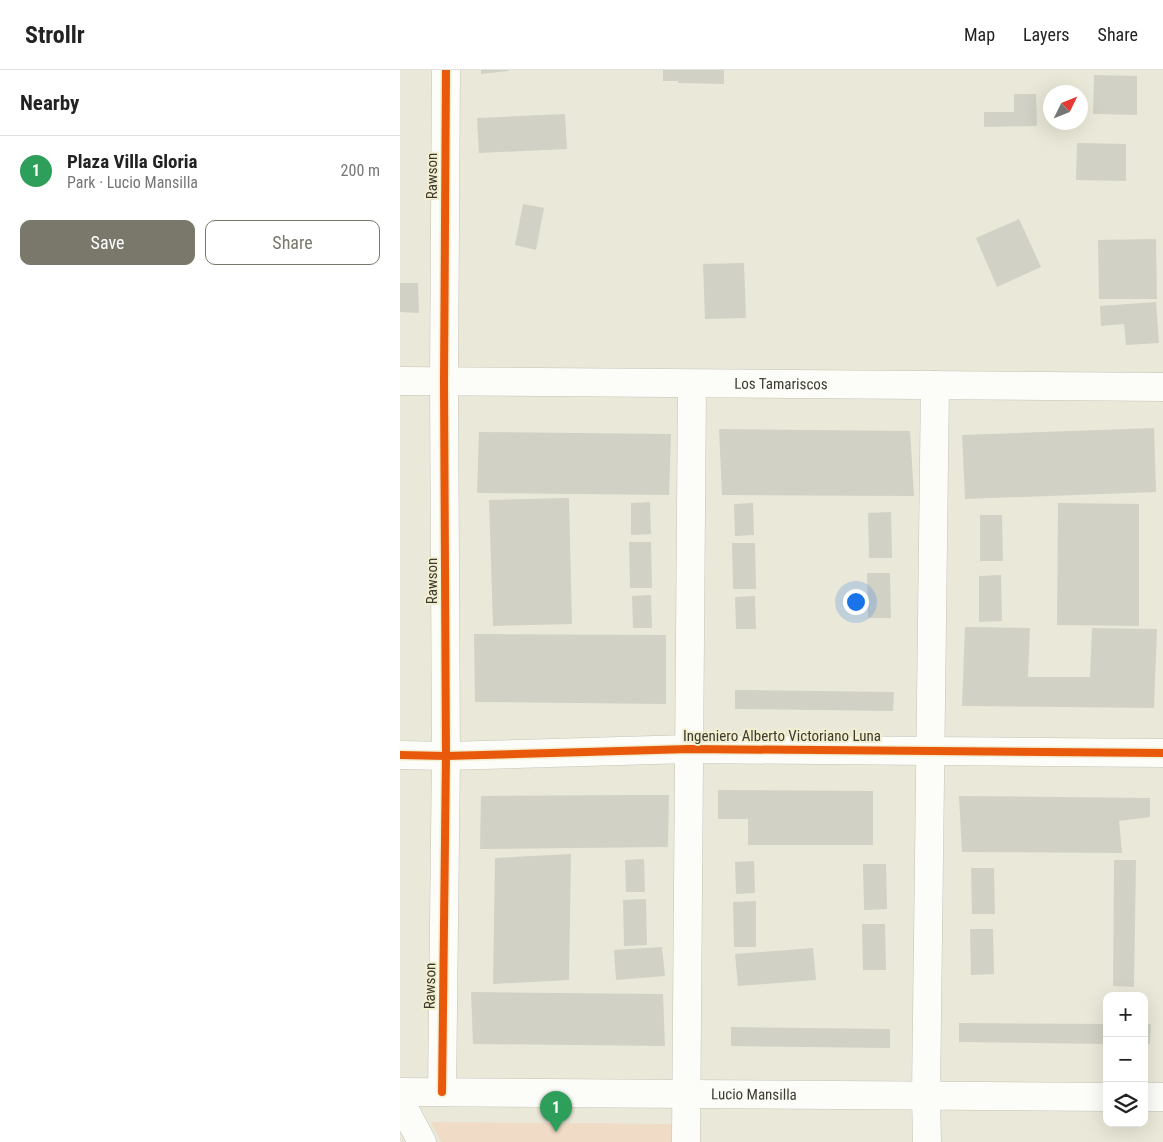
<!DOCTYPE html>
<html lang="en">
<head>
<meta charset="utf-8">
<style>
  :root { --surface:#fff; --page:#f2f2f2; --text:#222; --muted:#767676; --line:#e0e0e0; --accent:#7a786a }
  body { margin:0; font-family:"Roboto Condensed",sans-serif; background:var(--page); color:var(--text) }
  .controls { position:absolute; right:15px; bottom:15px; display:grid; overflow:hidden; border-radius:10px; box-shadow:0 5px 20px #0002 }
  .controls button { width:45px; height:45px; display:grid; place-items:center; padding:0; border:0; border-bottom:1px solid var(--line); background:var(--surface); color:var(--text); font:25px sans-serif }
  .compass { position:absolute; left:643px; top:15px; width:45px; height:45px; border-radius:50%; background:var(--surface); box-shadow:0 5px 20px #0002; rotate:47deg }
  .you { position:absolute; left:455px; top:531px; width:18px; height:18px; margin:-12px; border:4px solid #fff; border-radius:50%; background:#1a73e8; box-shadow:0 0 0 8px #1a73e833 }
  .badge { display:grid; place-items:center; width:32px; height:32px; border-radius:50%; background:var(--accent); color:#fff; font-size:16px; font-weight:700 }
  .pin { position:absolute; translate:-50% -41px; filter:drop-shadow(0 1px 2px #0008) }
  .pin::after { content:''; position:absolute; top:26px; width:18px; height:15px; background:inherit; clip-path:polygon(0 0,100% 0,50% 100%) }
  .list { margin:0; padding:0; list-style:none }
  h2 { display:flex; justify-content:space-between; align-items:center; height:65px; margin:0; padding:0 20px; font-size:21px }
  h2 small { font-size:16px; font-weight:400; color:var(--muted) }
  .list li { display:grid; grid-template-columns:32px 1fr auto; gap:15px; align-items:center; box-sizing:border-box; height:70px; padding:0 20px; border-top:1px solid var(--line) }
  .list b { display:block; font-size:19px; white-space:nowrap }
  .list p { margin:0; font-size:16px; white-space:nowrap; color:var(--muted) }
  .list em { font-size:16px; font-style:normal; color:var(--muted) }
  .actions { display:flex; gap:10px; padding:15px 20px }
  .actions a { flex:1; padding:11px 0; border:1px solid var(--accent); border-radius:10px; text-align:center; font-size:18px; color:var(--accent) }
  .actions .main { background:var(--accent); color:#fff }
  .icon { flex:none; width:28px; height:28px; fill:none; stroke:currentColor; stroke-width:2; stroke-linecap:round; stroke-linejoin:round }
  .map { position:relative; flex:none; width:763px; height:1072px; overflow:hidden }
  header { display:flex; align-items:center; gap:30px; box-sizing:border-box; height:70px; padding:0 25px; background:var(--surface); border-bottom:1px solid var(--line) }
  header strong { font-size:24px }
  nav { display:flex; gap:28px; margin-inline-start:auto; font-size:18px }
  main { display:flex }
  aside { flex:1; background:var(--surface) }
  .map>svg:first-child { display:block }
  .green { fill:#efdbc6 }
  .building { fill:#d1d1c5 }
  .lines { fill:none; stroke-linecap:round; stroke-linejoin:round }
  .minor-casing { stroke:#c6c4b7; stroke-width:29 }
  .minor { stroke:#fcfcf9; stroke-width:28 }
  .cycleway-casing { stroke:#f2eed0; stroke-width:11 }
  .cycleway { stroke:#e8590c; stroke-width:8 }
  .labels { text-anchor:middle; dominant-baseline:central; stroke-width:4; stroke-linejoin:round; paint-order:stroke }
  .street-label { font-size:15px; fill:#3d3b2f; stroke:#f2eed0 }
</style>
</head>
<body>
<header>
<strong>Strollr</strong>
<nav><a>Map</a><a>Layers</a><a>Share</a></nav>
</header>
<main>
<aside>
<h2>Nearby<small></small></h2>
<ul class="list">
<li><span class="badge" style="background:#2e9e5b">1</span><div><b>Plaza Villa Gloria</b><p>Park · Lucio Mansilla</p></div><em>200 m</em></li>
</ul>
<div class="actions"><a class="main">Save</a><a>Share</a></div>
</aside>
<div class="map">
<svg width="763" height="1072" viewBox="0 0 763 1072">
  <rect width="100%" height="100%" fill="#eae8d8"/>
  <polygon class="green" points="31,1052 275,1054 275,1072 41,1072"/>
  <g class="building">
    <polygon points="81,0 108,0 108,1 81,4"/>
    <polygon points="263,0 324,0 324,14 278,13 278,11 263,11"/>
    <polygon points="694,5 737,6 737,45 693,44"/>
    <polygon points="614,24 636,24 637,56 584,57 584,42 614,42"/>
    <polygon points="165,44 167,79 79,83 77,48"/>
    <polygon points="677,73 726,74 726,111 676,110"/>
    <polygon points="123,134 144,138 136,180 115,175"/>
    <polygon points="619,149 641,197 597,217 576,168"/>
    <polygon points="756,169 757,229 699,229 698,170"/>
    <polygon points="344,193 346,248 305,249 303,194"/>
    <polygon points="0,213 18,213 19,243 0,242"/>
    <polygon points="756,232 759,273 726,275 724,254 701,256 700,236"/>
    <polygon points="754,358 756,422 565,429 562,365"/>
    <polygon points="319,359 510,361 514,426 322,425"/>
    <polygon points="79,362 271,364 269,425 77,423"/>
    <polygon points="169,428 172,554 93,556 89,430"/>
    <polygon points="250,432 251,464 231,465 231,433"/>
    <polygon points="353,433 354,465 335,466 334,434"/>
    <polygon points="658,433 739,434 739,556 657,555"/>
    <polygon points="491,442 492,488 469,488 468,443"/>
    <polygon points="580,445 602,445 603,491 580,491"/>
    <polygon points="229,472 251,472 252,518 230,518"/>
    <polygon points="332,473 355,473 356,519 333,519"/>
    <polygon points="467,503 490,503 491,548 468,548"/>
    <polygon points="601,505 602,551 579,552 579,506"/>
    <polygon points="251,525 252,558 233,558 232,526"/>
    <polygon points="355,526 356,559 336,559 335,527"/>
    <polygon points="565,557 630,558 628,607 690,607 692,558 757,559 754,638 562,636"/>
    <polygon points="74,564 266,565 266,634 75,632"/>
    <polygon points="335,620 494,622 493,641 335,639"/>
    <polygon points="318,720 473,721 473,775 348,775 348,749 318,749"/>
    <polygon points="236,725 269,725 268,777 80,779 81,726"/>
    <polygon points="559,726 750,728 750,747 719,751 722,783 562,782"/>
    <polygon points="171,784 169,910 93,914 95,788"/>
    <polygon points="244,789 245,822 226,822 225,790"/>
    <polygon points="714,790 736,790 734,917 713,916"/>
    <polygon points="354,791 355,823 336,824 335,792"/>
    <polygon points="463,794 486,794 487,839 464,840"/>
    <polygon points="571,798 594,798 595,844 572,844"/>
    <polygon points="246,829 247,875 224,876 223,830"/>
    <polygon points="356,831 356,877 334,877 333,832"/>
    <polygon points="462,854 485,854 486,900 463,900"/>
    <polygon points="570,859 593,859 594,904 571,905"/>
    <polygon points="262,877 265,906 216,910 214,880"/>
    <polygon points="413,878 416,910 338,916 335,884"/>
    <polygon points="71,922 263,924 265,976 73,974"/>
    <polygon points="559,953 707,954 707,974 559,972"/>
    <polygon points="744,954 751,954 750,974 744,974"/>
    <polygon points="331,957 490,959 490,978 331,976"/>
  </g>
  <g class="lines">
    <g class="minor-casing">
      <g id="minor">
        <path id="s1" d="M0,311L763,317"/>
        <polyline points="0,685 46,686 289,679 763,683"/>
        <path id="s2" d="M0,1022L707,1027"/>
        <polyline points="42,1022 46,686 44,312 46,0"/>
        <polyline points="744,1027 763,1027"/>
        <polyline points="0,1031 22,1072"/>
        <polyline points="286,1072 292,314"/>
        <polyline points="527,1072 526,1025 535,315"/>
      </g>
    </g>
    <use href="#minor" class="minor"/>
    <g class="cycleway-casing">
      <g id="cycleway">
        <polyline points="0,685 46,686 289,679 763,683"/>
        <polyline points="42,1022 46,686 44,312 46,0"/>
      </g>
    </g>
    <use href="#cycleway" class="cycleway"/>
  </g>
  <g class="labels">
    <g class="street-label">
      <text transform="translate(32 106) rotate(-90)">Rawson</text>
      <text stroke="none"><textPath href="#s1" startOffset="381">Los Tamariscos</textPath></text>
      <text transform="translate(32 511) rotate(-90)">Rawson</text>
      <text x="382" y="666">Ingeniero Alberto Victoriano Luna</text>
      <text transform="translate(30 916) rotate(-89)">Rawson</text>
      <text stroke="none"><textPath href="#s2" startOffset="354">Lucio Mansilla</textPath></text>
    </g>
  </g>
</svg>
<div class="controls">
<button>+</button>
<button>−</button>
<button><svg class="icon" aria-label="layers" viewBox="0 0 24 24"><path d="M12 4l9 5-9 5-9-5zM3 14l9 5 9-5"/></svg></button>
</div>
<svg class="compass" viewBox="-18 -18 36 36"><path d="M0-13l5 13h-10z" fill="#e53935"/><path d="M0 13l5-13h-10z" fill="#767676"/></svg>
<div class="you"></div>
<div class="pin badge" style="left:156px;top:1062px;background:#2e9e5b">1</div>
</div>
</main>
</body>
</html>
